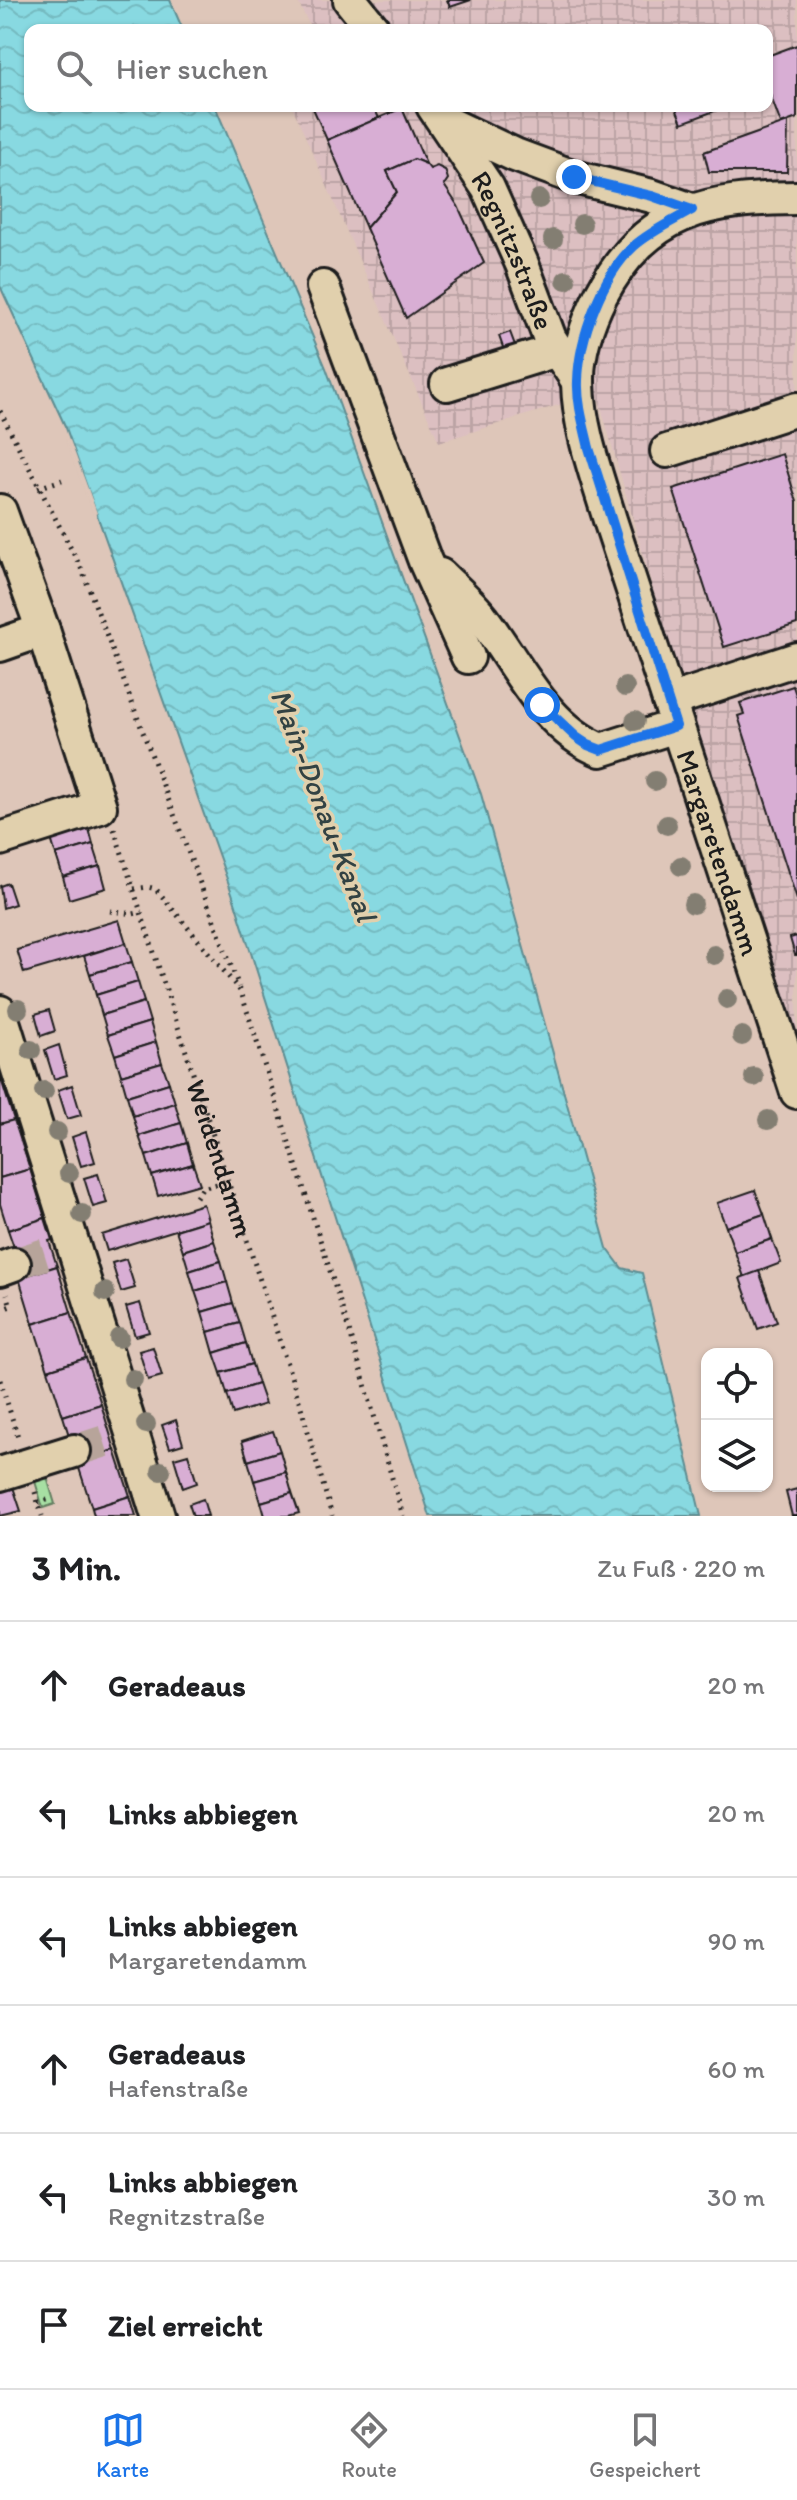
<!DOCTYPE html>
<html lang="de">
<head>
<meta charset="utf-8">
<style>
  :root { --surface:#fff; --page:#f2f2f2; --text:#202124; --muted:#757577; --line:#e0e0e0; --accent:#1a73e8 }
  body { margin:0; font-family:Itim,sans-serif; background:var(--page); color:var(--text) }
  .controls { position:absolute; right:24px; bottom:24px; display:grid; overflow:hidden; border-radius:16px; box-shadow:0 2px 6px #0004 }
  .controls button { width:72px; height:72px; display:grid; place-items:center; padding:0; border:0; border-bottom:2px solid var(--line); background:var(--surface); color:var(--text); font:40px sans-serif }
  .stop { position:absolute; width:24px; height:24px; margin:-18px; border:6px solid #1a73e8; border-radius:50%; background:#fff }
  .stop.end { background:#1a73e8; border-color:#fff; box-shadow:0 2px 8px #0008 }
  .list { margin:0; padding:0; list-style:none }
  h2 { display:flex; justify-content:space-between; align-items:center; height:104px; margin:0; padding:0 32px; font-size:34px }
  h2 small { font-size:26px; font-weight:400; color:var(--muted) }
  .list li { display:grid; grid-template-columns:52px 1fr auto; gap:24px; align-items:center; box-sizing:border-box; height:128px; padding:0 32px; border-top:2px solid var(--line) }
  .list b { display:block; font-size:30px; white-space:nowrap }
  .list p { margin:0; font-size:26px; white-space:nowrap; color:var(--muted) }
  .list em { font-size:26px; font-style:normal; color:var(--muted) }
  .icon { flex:none; width:44px; height:44px; fill:none; stroke:currentColor; stroke-width:2; stroke-linecap:round; stroke-linejoin:round }
  .map { position:relative; flex:none; width:797px; height:1516px; overflow:hidden }
  .search { position:absolute; background:var(--surface); box-shadow:0 2px 6px #0004; left:24px; right:24px; top:24px; height:88px; display:flex; align-items:center; gap:20px; box-sizing:border-box; padding:0 28px; border-radius:16px; color:var(--muted); font-size:30px }
  .sheet { height:872px; background:var(--surface) }
  nav { display:flex; justify-content:space-around; align-items:center; box-sizing:border-box; height:112px; border-top:2px solid var(--line); background:var(--surface); font-size:22px; color:var(--muted) }
  nav a { display:grid; justify-items:center; gap:4px }
  nav .on { color:var(--accent) }
  .map>svg:first-child { display:block }
  .industrial { fill:url(#industrial-grid) }
  .park { fill:#a7dfa3; stroke:#627e60; stroke-width:2 }
  .water { fill:url(#water-waves); stroke:#5d8d92; stroke-width:2 }
  .pier { fill:#dec6b9 }
  .building { fill:#d8aed4; stroke:#1c1c1c; stroke-width:2 }
  .lines { fill:none; stroke-linecap:round; stroke-linejoin:round }
  .minor-tunnel { stroke:#b7a49a; stroke-width:32; stroke-dasharray:32 16; stroke-linecap:butt }
  .minor-casing { stroke:#1c1c1c; stroke-width:38 }
  .path { stroke:#1c1c1c; stroke-width:5; stroke-dasharray:2 6; stroke-linecap:butt }
  .minor { stroke:#e1d0ad; stroke-width:32 }
  .tree { fill:#837e72 }
  .route { stroke:#1a73e8; stroke-width:10 }
  .labels { text-anchor:middle; dominant-baseline:central; stroke-width:7; stroke-linejoin:round; paint-order:stroke }
  .street-label { font-size:28px; fill:#1c1c1c; stroke:#e1d0ad }
  .water-label { font-size:30px; font-style:italic; fill:#324243; stroke:#e1d0ad }
</style>
</head>
<body>
<div class="map">
<svg width="797" height="1516" viewBox="0 0 797 1516">
  <defs>
    <pattern id="industrial-grid" width="8" height="8" patternUnits="userSpaceOnUse" patternTransform="scale(2)"><rect width="8" height="8" fill="#dcbfc1"/><path d="M0 4h8M4 0v8" fill="none" stroke="#bca4a5"/></pattern>
    <pattern id="water-waves" width="16" height="10" patternUnits="userSpaceOnUse" patternTransform="scale(2)"><rect width="16" height="10" fill="#88d9e1"/><path d="M0 5q4-4 8 0t8 0" fill="none" stroke="#75bac0"/></pattern>
  </defs>
  <rect width="100%" height="100%" fill="#dec6b9"/>
  <filter id="ink" filterUnits="userSpaceOnUse"><feTurbulence type="fractalNoise" baseFrequency=".0125" numOctaves="2"/><feDisplacementMap in="SourceGraphic" scale="16" xChannelSelector="R" yChannelSelector="G"/><feConvolveMatrix kernelMatrix="1 2 1 2 8 2 1 2 1" color-interpolation-filters="sRGB"/></filter>
  <g filter="url(#ink)">
    <polygon class="industrial" points="297,0 797,0 797,1042 676,670 597,393 439,442 292,106 767,106 767,30 312,30"/>
    <polygon class="park" points="46,1474 55,1504 43,1508 34,1478"/>
    <polygon class="water" points="0,0 170,0 183,30 30,30 30,106 215,106 326,368 481,794 607,1248 622,1268 642,1273 701,1516 430,1516 232,893 66,428 0,286"/>
    <polygon class="pier" points="70,440 97,513 94,515 66,441"/>
    <g class="building">
      <polygon points="447,0 471,0 450,7"/>
      <polygon points="797,45 797,118 781,124 767,86 767,56"/>
      <polygon points="312,106 373,106 379,118 327,140"/>
      <polygon points="675,106 728,106 682,123"/>
      <polygon points="402,108 426,164 414,159 387,171 397,192 366,228 327,140"/>
      <polygon points="788,122 787,172 709,172 704,152"/>
      <polygon points="414,159 426,164 430,169 437,166 445,170 448,179 444,185 458,206 484,263 406,318 366,228 397,192 387,171"/>
      <polygon points="510,332 516,348 505,353 499,336"/>
      <polygon points="782,454 797,502 797,624 724,647 673,489"/>
      <polygon points="793,686 797,698 797,900 738,716 744,714 740,703"/>
      <polygon points="87,821 93,844 56,855 49,832"/>
      <polygon points="93,844 100,866 63,877 56,855"/>
      <polygon points="100,866 106,888 69,899 63,877"/>
      <polygon points="8,883 15,904 3,908 0,886"/>
      <polygon points="119,920 126,943 24,973 17,950"/>
      <polygon points="797,936 797,955 795,955 790,938"/>
      <polygon points="126,943 132,962 90,974 84,956"/>
      <polygon points="132,962 138,982 96,995 90,974"/>
      <polygon points="138,982 144,1002 102,1015 96,995"/>
      <polygon points="144,1002 150,1022 108,1035 102,1015"/>
      <polygon points="49,1010 55,1031 41,1036 35,1014"/>
      <polygon points="150,1022 156,1042 115,1055 108,1035"/>
      <polygon points="156,1042 162,1063 121,1075 115,1055"/>
      <polygon points="59,1045 67,1075 54,1079 45,1050"/>
      <polygon points="162,1063 169,1083 127,1096 121,1075"/>
      <polygon points="0,1076 14,1120 0,1124"/>
      <polygon points="169,1083 175,1103 133,1116 127,1096"/>
      <polygon points="72,1085 81,1115 67,1119 58,1090"/>
      <polygon points="175,1103 181,1123 139,1136 133,1116"/>
      <polygon points="14,1120 30,1169 0,1178 0,1124"/>
      <polygon points="181,1123 187,1143 146,1156 139,1136"/>
      <polygon points="86,1132 95,1162 81,1166 72,1137"/>
      <polygon points="187,1143 193,1164 152,1176 146,1156"/>
      <polygon points="193,1164 200,1184 158,1196 152,1176"/>
      <polygon points="30,1169 45,1218 8,1230 0,1204 0,1178"/>
      <polygon points="98,1174 107,1203 93,1207 84,1178"/>
      <polygon points="755,1190 764,1214 726,1227 717,1203"/>
      <polygon points="203,1204 208,1220 107,1251 102,1235"/>
      <polygon points="764,1214 772,1239 735,1252 726,1227"/>
      <polygon points="45,1218 52,1240 49,1241 57,1266 19,1278 16,1253 8,1230"/>
      <polygon points="208,1220 214,1241 183,1251 176,1230"/>
      <polygon points="772,1239 781,1263 744,1277 735,1252"/>
      <polygon points="214,1241 221,1261 189,1271 183,1251"/>
      <polygon points="126,1259 135,1288 121,1292 112,1263"/>
      <polygon points="221,1261 227,1282 195,1291 189,1271"/>
      <polygon points="57,1266 71,1312 33,1324 19,1278"/>
      <polygon points="759,1271 777,1322 758,1329 740,1278"/>
      <polygon points="227,1282 233,1303 202,1312 195,1291"/>
      <polygon points="140,1303 149,1332 135,1336 126,1307"/>
      <polygon points="233,1303 240,1323 208,1332 202,1312"/>
      <polygon points="71,1312 86,1358 48,1370 33,1324"/>
      <polygon points="240,1323 246,1343 214,1353 208,1332"/>
      <polygon points="246,1343 252,1364 221,1373 214,1353"/>
      <polygon points="153,1347 162,1376 148,1380 139,1351"/>
      <polygon points="86,1358 101,1404 63,1416 48,1370"/>
      <polygon points="252,1364 258,1384 227,1394 221,1373"/>
      <polygon points="258,1384 265,1404 233,1414 227,1394"/>
      <polygon points="101,1404 115,1450 77,1462 63,1416"/>
      <polygon points="176,1420 183,1444 170,1448 162,1425"/>
      <polygon points="273,1431 280,1451 248,1461 242,1441"/>
      <polygon points="115,1450 130,1496 92,1508 77,1462"/>
      <polygon points="280,1451 286,1472 254,1481 248,1461"/>
      <polygon points="188,1454 197,1483 183,1488 174,1458"/>
      <polygon points="286,1472 292,1493 261,1502 254,1481"/>
      <polygon points="12,1484 21,1511 0,1516 0,1487"/>
      <polygon points="797,1489 797,1516 792,1516 786,1492"/>
      <polygon points="292,1493 299,1513 288,1516 265,1516 261,1502"/>
      <polygon points="130,1496 136,1516 94,1516 92,1508"/>
      <polygon points="203,1499 208,1516 193,1516 189,1504"/>
    </g>
    <g class="lines">
      <g class="minor-tunnel">
        <polyline points="14,1264 52,1252"/>
        <polyline points="74,1451 112,1439"/>
      </g>
      <g class="minor-casing">
        <g id="minor">
          <polyline points="350,0 374,30"/>
          <path id="s2" d="M433,106L488,188L522,264L550,339L578,381"/>
          <polyline points="445,122 515,155 574,177 652,196 692,210"/>
          <path id="s3" d="M797,198C708,199 647,209 601,295C588,321 577,354 578,383C579,430 597,476 610,520L797,1092"/>
          <polyline points="323,287 425,561 468,657"/>
          <polyline points="447,384 557,350"/>
          <polyline points="667,451 797,409"/>
          <polyline points="0,511 43,630 100,807 0,839"/>
          <path d="M440,575C454,589 471,603 483,619C518,665 545,728 601,750L676,726"/>
          <polyline points="0,645 43,630"/>
          <polyline points="669,701 797,659"/>
          <polyline points="0,1012 158,1516"/>
          <polyline points="0,1269 14,1264"/>
          <polyline points="0,1474 74,1451"/>
        </g>
      </g>
      <g class="path">
        <polyline points="0,411 82,570 239,987"/>
        <polyline points="38,488 62,480"/>
        <path id="s1" d="M114,829L301,1407L332,1516"/>
        <polyline points="134,889 148,887 156,889 241,992 354,1346 403,1516"/>
        <polyline points="110,911 133,914 142,912"/>
        <polyline points="196,1197 202,1188 228,1181"/>
        <polyline points="0,1310 11,1306 7,1294"/>
        <polyline points="0,1380 19,1440"/>
        <polyline points="35,1492 42,1516"/>
        <polyline points="38,1503 53,1498"/>
      </g>
      <use href="#minor" class="minor"/>
    </g>
    <g class="tree">
      <circle cx="539" cy="199" r="10"/>
      <circle cx="582" cy="224" r="10"/>
      <circle cx="553" cy="239" r="10"/>
      <circle cx="566" cy="280" r="10"/>
      <circle cx="625" cy="687" r="10"/>
      <circle cx="635" cy="721" r="10"/>
      <circle cx="655" cy="781" r="10"/>
      <circle cx="667" cy="825" r="10"/>
      <circle cx="681" cy="866" r="10"/>
      <circle cx="693" cy="904" r="10"/>
      <circle cx="714" cy="955" r="10"/>
      <circle cx="727" cy="999" r="10"/>
      <circle cx="18" cy="1009" r="10"/>
      <circle cx="742" cy="1036" r="10"/>
      <circle cx="31" cy="1050" r="10"/>
      <circle cx="754" cy="1077" r="10"/>
      <circle cx="44" cy="1091" r="10"/>
      <circle cx="768" cy="1120" r="10"/>
      <circle cx="57" cy="1132" r="10"/>
      <circle cx="69" cy="1173" r="10"/>
      <circle cx="82" cy="1214" r="10"/>
      <circle cx="105" cy="1292" r="10"/>
      <circle cx="119" cy="1338" r="10"/>
      <circle cx="133" cy="1379" r="10"/>
      <circle cx="146" cy="1424" r="10"/>
      <circle cx="161" cy="1471" r="10"/>
    </g>
  </g>
  <g class="lines" filter="url(#ink)">
    <path class="route" d="M542,705L576,737L588,745L601,750L676,726L589,448C584,426 577,403 578,381C579,338 602,275 634,246C651,231 673,221 692,210L652,196L574,177"/>
  </g>
  <g class="labels">
    <g class="street-label">
      <text stroke="none"><textPath href="#s2" startOffset="166">Regnitzstraße</textPath></text>
      <text stroke="none"><textPath href="#s3" startOffset="816">Margaretendamm</textPath></text>
      <text stroke="none"><textPath href="#s1" startOffset="346">Weidendamm</textPath></text>
    </g>
    <g class="water-label">
      <text transform="translate(324 805) rotate(69)">Main-Donau-Kanal</text>
    </g>
  </g>
</svg>
<div class="controls">
<button><svg class="icon" aria-label="locate" viewBox="0 0 24 24"><circle cx="12" cy="12" r="6"/><path d="M12 2v4M12 18v4M2 12h4M18 12h4"/></svg></button>
<button><svg class="icon" aria-label="layers" viewBox="0 0 24 24"><path d="M12 4l9 5-9 5-9-5zM3 14l9 5 9-5"/></svg></button>
</div>
<div class="stop" style="left:542px;top:705px"></div>
<div class="stop end" style="left:574px;top:177px"></div>
<div class="search"><svg class="icon" aria-label="search" viewBox="0 0 24 24"><circle cx="10" cy="10" r="6"/><path d="M15 15l6 6"/></svg>Hier suchen</div>
</div>
<section class="sheet">
<h2>3 Min.<small>Zu Fuß · 220 m</small></h2>
<ul class="list">
<li><svg class="icon" aria-label="ahead" viewBox="0 0 24 24"><path d="M12 20V5M6 11l6-6 6 6"/></svg><div><b>Geradeaus</b></div><em>20 m</em></li>
<li><svg class="icon" aria-label="left" viewBox="0 0 24 24"><path d="M17 20v-9H6M10 6l-5 5 5 5"/></svg><div><b>Links abbiegen</b></div><em>20 m</em></li>
<li><svg class="icon" aria-label="left" viewBox="0 0 24 24"><path d="M17 20v-9H6M10 6l-5 5 5 5"/></svg><div><b>Links abbiegen</b><p>Margaretendamm</p></div><em>90 m</em></li>
<li><svg class="icon" aria-label="ahead" viewBox="0 0 24 24"><path d="M12 20V5M6 11l6-6 6 6"/></svg><div><b>Geradeaus</b><p>Hafenstraße</p></div><em>60 m</em></li>
<li><svg class="icon" aria-label="left" viewBox="0 0 24 24"><path d="M17 20v-9H6M10 6l-5 5 5 5"/></svg><div><b>Links abbiegen</b><p>Regnitzstraße</p></div><em>30 m</em></li>
<li><svg class="icon" aria-label="arrive" viewBox="0 0 24 24"><path d="M6 21V4h12l-3 4 3 4H6"/></svg><div><b>Ziel erreicht</b></div></li>
</ul>
</section>
<nav>
<a class="on"><svg class="icon" aria-label="map" viewBox="0 0 24 24"><path d="M3 6l6-2 6 2 6-2v14l-6 2-6-2-6 2zM9 4v14M15 6v14"/></svg>Karte</a>
<a><svg class="icon" aria-label="directions" viewBox="0 0 24 24"><path d="M12 3l9 9-9 9-9-9zM9 14v-3h6M13 9l2 2-2 2"/></svg>Route</a>
<a><svg class="icon" aria-label="saved" viewBox="0 0 24 24"><path d="M7 4h10v16l-5-4-5 4z"/></svg>Gespeichert</a>
</nav>
</body>
</html>
